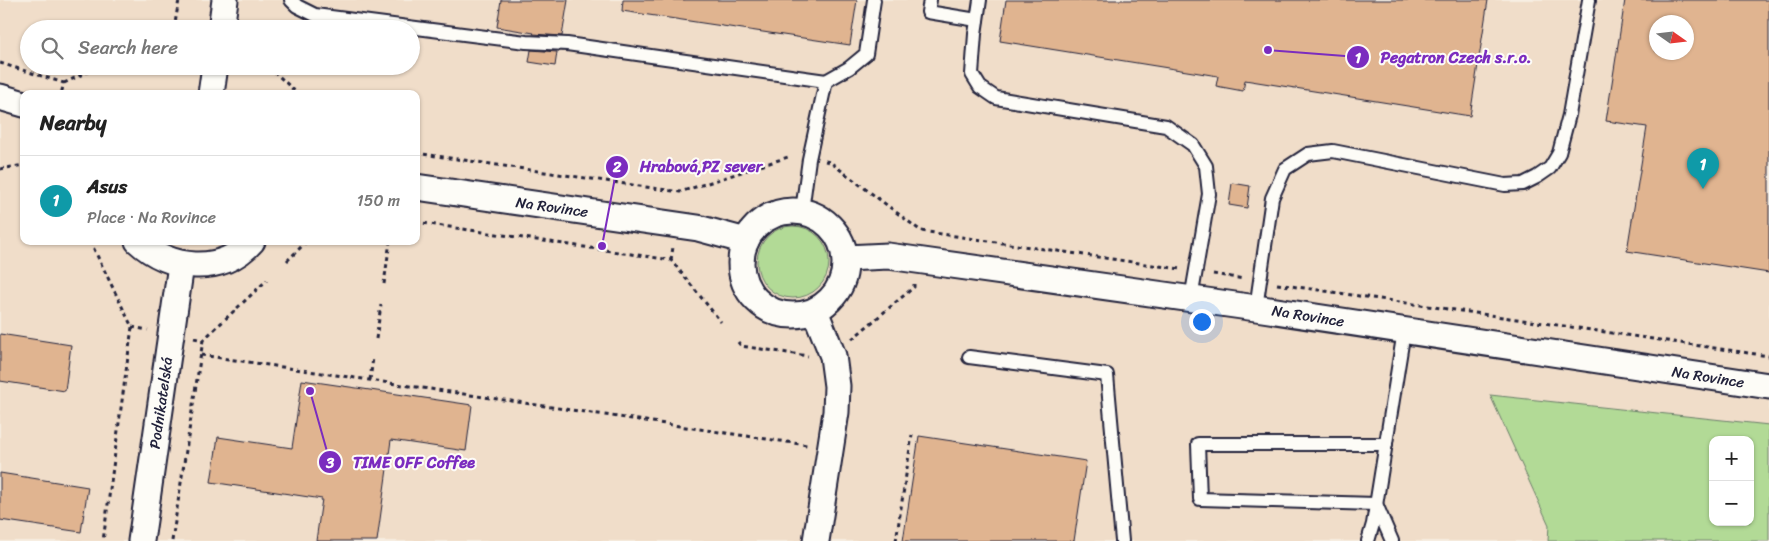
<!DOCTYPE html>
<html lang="en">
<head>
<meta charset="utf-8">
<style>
  :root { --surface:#fff; --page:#f2f2f2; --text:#222; --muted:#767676; --line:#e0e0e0; --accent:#22223b }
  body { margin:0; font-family:Sriracha,sans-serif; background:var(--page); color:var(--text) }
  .controls { position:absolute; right:15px; bottom:15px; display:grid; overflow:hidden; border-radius:10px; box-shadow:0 1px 4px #0004 }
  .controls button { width:45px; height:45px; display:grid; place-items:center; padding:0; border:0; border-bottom:1px solid var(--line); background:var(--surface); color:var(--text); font:25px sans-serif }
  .compass { position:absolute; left:1649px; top:15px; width:45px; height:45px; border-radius:50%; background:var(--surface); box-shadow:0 1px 4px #0004; rotate:104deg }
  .you { position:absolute; left:1201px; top:321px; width:18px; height:18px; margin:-12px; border:4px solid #fff; border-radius:50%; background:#1a73e8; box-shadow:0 0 0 8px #1a73e833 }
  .badge { display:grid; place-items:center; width:32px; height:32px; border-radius:50%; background:var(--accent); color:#fff; font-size:16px; font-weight:700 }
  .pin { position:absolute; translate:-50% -41px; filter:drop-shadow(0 1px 2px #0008) }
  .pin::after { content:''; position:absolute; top:26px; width:18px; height:15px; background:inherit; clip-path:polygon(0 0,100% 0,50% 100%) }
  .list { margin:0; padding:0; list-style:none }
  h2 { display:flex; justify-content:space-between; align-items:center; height:65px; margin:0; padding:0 20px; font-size:21px }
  h2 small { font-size:16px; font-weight:400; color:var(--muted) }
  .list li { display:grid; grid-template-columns:32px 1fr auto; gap:15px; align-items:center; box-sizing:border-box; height:90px; padding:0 20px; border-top:1px solid var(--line) }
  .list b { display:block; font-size:19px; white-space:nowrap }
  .list p { margin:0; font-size:16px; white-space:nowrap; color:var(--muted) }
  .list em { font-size:16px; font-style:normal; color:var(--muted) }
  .icon { flex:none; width:28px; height:28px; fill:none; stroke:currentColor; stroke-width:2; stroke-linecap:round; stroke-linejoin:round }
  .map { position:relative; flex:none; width:1769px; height:541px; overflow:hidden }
  .search { position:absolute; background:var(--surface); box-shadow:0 1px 4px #0004; left:20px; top:20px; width:400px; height:55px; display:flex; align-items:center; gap:12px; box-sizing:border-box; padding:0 18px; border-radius:28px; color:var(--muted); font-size:19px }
  .panel { position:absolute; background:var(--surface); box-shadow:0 1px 4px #0004; left:20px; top:90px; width:400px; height:155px; border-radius:10px }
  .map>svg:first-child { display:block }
  .built { fill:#f0ddc9; fill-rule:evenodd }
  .green { fill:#b2da96; stroke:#6a7e68; fill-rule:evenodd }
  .building { fill:#e0b490; stroke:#22223b; fill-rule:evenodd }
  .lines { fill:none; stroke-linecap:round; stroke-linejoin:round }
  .lane-casing { stroke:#22223b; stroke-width:16 }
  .street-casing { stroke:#22223b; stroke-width:29 }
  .path { stroke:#22223b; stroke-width:3; stroke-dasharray:4 4; stroke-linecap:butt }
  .lane { stroke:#fdfcf7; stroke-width:12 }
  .street { stroke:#fdfcf7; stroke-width:25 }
  .labels { text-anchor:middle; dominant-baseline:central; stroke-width:4; stroke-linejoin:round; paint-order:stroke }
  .street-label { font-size:15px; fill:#22223b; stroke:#fdfcf7 }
  .leader { fill:none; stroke:#7b2cbf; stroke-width:2 }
  .callout-dot { fill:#7b2cbf; stroke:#fdfcf7; stroke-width:2 }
  .mark-label { font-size:15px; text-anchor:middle; font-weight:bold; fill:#fff }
  .callout-label { font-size:16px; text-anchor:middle; font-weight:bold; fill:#7b2cbf; stroke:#fdfcf7; stroke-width:4; stroke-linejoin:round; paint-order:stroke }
</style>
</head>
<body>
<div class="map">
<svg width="1769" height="541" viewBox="0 0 1769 541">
  <rect width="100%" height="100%" fill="#f7eee2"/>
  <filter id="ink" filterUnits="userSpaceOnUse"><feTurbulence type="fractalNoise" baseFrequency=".02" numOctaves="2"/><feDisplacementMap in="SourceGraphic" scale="10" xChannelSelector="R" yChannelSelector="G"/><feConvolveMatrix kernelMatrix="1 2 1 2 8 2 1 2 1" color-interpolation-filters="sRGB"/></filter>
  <g filter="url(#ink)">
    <path class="built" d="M0,0H1769V425L1491,395L1549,525L1548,541H0ZM1656,22H1686V52H1656ZM29,29H411V66H29ZM24,94H416V241H24Z"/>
    <g class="green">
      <circle cx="793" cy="262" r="36"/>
      <path d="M1490,395L1769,425V541H1548L1549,525ZM1713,440H1750V522H1713Z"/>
    </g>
    <g class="building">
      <polygon points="501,0 568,0 562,36 533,34 534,33 497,27"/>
      <polygon points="623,0 857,0 850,45 622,11"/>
      <polygon points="1006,0 1488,0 1470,116 1245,80 1243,91 1216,86 1218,76 1000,41"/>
      <path d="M1625,0H1769V273L1627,251L1647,127L1606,121ZM1656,22H1686V52H1656Z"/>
      <polygon points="531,50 557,52 555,66 529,62"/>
      <polygon points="1232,183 1250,186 1247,208 1229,205"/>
      <polygon points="0,334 71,345 65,391 0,381"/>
      <polygon points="302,380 472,405 466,451 391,440 377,541 316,541 322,499 211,482 218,437 292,448"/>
      <polygon points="919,436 1086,461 1074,541 903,541"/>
      <polygon points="0,473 88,487 81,532 0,520"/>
    </g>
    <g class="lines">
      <g class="lane-casing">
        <g id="lane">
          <polyline points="291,0 297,6 315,15 526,42 567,44 826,81"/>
          <polyline points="930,0 928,12 977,20"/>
          <polyline points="980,0 975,34 972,74 980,87 996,98 1166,126 1193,145 1206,166 1209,194 1191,299"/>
          <polyline points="802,211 809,159 826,81 849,68 866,54 874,0"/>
          <polyline points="1256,308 1272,198 1285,169 1308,154 1333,151 1505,185 1523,184 1537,177 1550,168 1559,153 1569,115 1589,0"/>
          <polyline points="969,357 1107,375 1122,541"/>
          <polyline points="1386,444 1198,444 1200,499 1376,504 1392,541"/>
          <polyline points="1368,541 1373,524 1404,331"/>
        </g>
      </g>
      <g class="street-casing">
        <g id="street">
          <polyline points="221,29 225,0"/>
          <polyline points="211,94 215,66"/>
          <polyline points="0,97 24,104"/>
          <polyline points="416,187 698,228 746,241"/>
          <circle cx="793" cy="263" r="52"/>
          <path d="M138,241C169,270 222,276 252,241"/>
          <polyline points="846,258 888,256 1256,308 1769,386"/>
          <polyline points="815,311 833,356 837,386 836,412 816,541"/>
          <polyline points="141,541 181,265"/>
        </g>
      </g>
      <g class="path">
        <polyline points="174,29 179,0"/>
        <polyline points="0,63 64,83 61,94"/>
        <polyline points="268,66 298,94"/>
        <polyline points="64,83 100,66"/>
        <polyline points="416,153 680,192 791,156"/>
        <polyline points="825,161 830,162 921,231 1180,269"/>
        <polyline points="0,169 24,165"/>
        <polyline points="416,222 671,260 721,322"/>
        <polyline points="90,241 132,327 103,541"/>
        <polyline points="671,260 673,247"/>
        <polyline points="287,261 307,241"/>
        <polyline points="1213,274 1244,279"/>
        <polyline points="384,284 390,241"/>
        <polyline points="1277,284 1769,356"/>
        <polyline points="132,327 148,330"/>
        <polyline points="194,338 203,340 267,280"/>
        <polyline points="376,339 381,305"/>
        <polyline points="852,339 914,287 914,284"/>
        <polyline points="738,342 741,346 808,356"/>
        <polyline points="201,355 807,445"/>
        <polyline points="370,380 373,358"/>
        <polyline points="172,541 203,340"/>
        <polyline points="896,541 912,435"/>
      </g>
      <use href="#lane" class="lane"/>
      <use href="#street" class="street"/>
    </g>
  </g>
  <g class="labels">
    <g class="street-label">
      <text transform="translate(552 207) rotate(8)">Na Rovince</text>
      <text transform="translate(1308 316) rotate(9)">Na Rovince</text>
      <text transform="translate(1708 377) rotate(9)">Na Rovince</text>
      <text transform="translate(161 403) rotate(-82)">Podnikatelská</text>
    </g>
  </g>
  <path class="leader" d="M1268 50L1358 57M602 246L617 167M310 391L330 462"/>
  <g class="callout-dot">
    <circle cx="1268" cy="50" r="5"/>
    <circle cx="602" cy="246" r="5"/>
    <circle cx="310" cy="391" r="5"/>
    <circle cx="1358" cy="57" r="12"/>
    <circle cx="617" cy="167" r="12"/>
    <circle cx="330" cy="462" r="12"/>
  </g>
  <g class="mark-label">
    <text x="1358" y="63">1</text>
    <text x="617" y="172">2</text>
    <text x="330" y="468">3</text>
  </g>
  <g class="callout-label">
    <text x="1456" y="63">Pegatron Czech s.r.o.</text>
    <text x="701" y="172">Hrabová,PZ sever</text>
    <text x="414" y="468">TIME OFF Coffee</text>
  </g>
</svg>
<div class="controls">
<button>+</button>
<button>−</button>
</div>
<svg class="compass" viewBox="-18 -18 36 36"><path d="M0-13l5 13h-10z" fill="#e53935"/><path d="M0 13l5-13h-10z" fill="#767676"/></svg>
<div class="you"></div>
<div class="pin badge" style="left:1703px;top:189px;background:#0f9aa8">1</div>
<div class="search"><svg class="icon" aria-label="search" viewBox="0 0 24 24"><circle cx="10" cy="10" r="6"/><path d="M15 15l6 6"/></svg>Search here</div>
<section class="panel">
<h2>Nearby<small></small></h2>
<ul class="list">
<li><span class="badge" style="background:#0f9aa8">1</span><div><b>Asus</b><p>Place · Na Rovince</p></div><em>150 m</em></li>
</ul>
</section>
</div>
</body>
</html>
